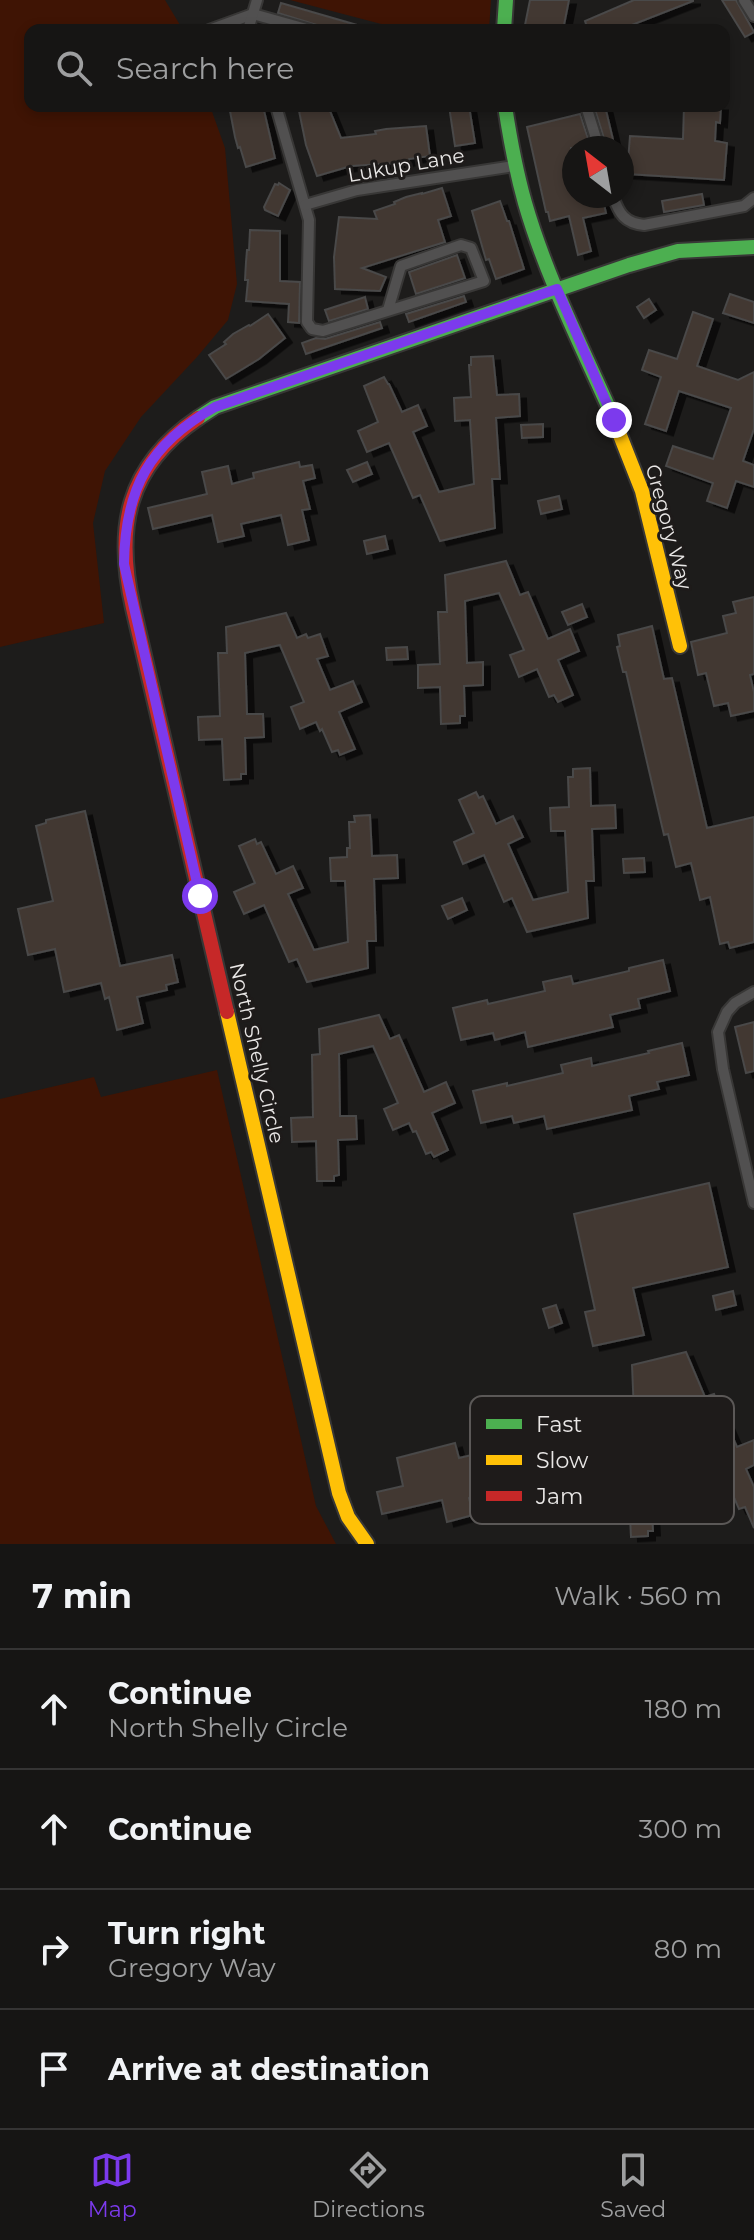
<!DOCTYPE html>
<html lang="en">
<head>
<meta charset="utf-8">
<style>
  :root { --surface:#161514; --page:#232222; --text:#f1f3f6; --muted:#9e9fa0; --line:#353434; --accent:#7c3aed }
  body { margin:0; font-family:Montserrat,sans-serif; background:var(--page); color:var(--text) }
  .compass { position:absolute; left:562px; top:136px; width:72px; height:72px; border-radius:50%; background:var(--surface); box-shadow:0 4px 12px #0003; rotate:329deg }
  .stop { position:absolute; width:24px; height:24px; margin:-18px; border:6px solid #7c3aed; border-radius:50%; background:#fff }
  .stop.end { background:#7c3aed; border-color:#fff; box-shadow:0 2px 8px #0008 }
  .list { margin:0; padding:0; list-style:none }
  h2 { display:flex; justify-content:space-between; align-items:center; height:104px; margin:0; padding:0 32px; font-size:34px }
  h2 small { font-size:26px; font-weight:400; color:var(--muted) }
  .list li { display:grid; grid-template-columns:52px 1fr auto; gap:24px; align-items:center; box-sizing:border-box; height:120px; padding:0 32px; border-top:2px solid var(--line) }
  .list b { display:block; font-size:30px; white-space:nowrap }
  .list p { margin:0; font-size:26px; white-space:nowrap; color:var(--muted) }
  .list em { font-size:26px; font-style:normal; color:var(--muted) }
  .icon { flex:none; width:44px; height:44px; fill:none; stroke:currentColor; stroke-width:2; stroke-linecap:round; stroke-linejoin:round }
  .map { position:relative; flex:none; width:754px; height:1544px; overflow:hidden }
  .search { position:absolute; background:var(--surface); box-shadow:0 4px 12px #0003; left:24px; right:24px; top:24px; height:88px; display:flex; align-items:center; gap:20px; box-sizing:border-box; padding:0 28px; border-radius:16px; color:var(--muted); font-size:30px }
  .sheet { height:584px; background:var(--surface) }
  nav { display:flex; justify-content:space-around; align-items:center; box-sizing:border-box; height:112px; border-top:2px solid var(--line); background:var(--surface); font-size:22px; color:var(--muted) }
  nav a { display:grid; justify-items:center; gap:4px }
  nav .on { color:var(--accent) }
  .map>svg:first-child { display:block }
  .green { fill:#3f1404 }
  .building { fill:#433832; stroke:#494848; stroke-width:2; filter:url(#shadow) }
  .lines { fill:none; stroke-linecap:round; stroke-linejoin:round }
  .street-casing { stroke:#383736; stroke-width:14 }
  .fast-casing { stroke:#383736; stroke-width:18 }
  .slow-casing { stroke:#383736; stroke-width:18 }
  .jam-casing { stroke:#383736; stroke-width:18 }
  .street { stroke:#515050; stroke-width:10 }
  .fast { stroke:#4caf50; stroke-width:14 }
  .slow { stroke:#ffc107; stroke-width:14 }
  .jam { stroke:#c62828; stroke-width:14 }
  .route { stroke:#7c3aed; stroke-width:10 }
  .labels { text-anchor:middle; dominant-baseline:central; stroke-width:6; stroke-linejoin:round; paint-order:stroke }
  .street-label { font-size:20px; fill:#e9e7e6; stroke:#1e1b1a }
  .key { fill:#1e1b1a; stroke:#5b5857; stroke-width:2 }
  .key-label { font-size:22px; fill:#e9e7e6 }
</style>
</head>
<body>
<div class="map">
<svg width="754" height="1544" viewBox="0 0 754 1544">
  <defs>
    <filter id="shadow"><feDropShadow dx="7" dy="4.5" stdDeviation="0" flood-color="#0009"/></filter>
  </defs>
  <rect width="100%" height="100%" fill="#1d1c1b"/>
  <g class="green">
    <polygon points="0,0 165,0 183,30 30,30 30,106 210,106 225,148 237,284 228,320 197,357 141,417 105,471 93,523 104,623 0,647"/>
    <polygon points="290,0 491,0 489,30 404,30"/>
    <polygon points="217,1070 316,1506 336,1544 0,1544 0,1099 94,1077 101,1097"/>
  </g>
  <g class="building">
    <polygon points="530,0 569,0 563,30 524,30"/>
    <polygon points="634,0 693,0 693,1 619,30 588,30 585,21"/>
    <polygon points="722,0 736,0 754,32 745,37"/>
    <polygon points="281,3 364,27 363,30 333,30 278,13"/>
    <polygon points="229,106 263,106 275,158 246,167 240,147 238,148 235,137"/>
    <polygon points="298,106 328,106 341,138 376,134 375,131 386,129 426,126 430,156 409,159 409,161 398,163 351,166 317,176 306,145"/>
    <polygon points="449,106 469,106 475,143 455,146"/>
    <polygon points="594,106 605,106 615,148 607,148"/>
    <polygon points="684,106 721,106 720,123 716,122 715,141 727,143 724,180 627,174 630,136 683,139"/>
    <polygon points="580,114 591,148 571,148 574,196 602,196 606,213 583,218 591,251 578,255 569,216 550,221 548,212 546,212 527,127"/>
    <polygon points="279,183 290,190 278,216 265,210 264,207 275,184 278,185"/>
    <polygon points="442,188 451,216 438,220 445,242 362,268 386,277 380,291 335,289 334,257 339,217 377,219 374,211 395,204 394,202 406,197 422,193 422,194"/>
    <polygon points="702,194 704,205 664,212 662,201"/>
    <polygon points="500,201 507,221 509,221 524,269 496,279 489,259 486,260 472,211"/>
    <polygon points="250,230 280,231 280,281 300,282 299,323 288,322 289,304 246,301 248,280 245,280 246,262 247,250 249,250"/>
    <polygon points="457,255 465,278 416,294 409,272"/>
    <polygon points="730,294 754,302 754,323 723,313"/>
    <polygon points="464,296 466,302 409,322 406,314"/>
    <polygon points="365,297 368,309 329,321 325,310"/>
    <polygon points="649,299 656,310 644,318 637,307"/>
    <polygon points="693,312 713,319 697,366 738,380 754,372 754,429 743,461 754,465 754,487 736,481 727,508 707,501 713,483 666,466 673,446 713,459 731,408 679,391 666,431 645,424 661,377 642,370 649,350 677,359"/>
    <polygon points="268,314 285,338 259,359 226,379 209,355 226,344 224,342 233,334 249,325 250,326"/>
    <polygon points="380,322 382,328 306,354 302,343 316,338 325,339"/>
    <polygon points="493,356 497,395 519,394 520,416 496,418 500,479 492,479 495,528 440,541 420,495 413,498 389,443 367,452 358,431 378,422 364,386 384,377 388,384 389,384 402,412 418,405 427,426 413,432 439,492 474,484 470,420 455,421 454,398 471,397 469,365 471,365 471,357"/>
    <polygon points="543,424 543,437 522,438 521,425"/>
    <polygon points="299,462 300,467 312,465 315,478 303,481 310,509 302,510 309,540 288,545 281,515 241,524 244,536 218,542 212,515 153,529 148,508 207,494 202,472 228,466 232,484 254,478 253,473"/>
    <polygon points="367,462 372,474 353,482 347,470"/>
    <polygon points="559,496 562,509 541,514 538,501"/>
    <polygon points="385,536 388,549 367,554 364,541"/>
    <polygon points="506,561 520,595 528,592 548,639 570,629 579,651 558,660 573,695 558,702 554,695 549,697 537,669 519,677 510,655 524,650 499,593 465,601 467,663 483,662 483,685 464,686 465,716 460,716 460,723 441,724 440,687 418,688 418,665 440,664 438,612 447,612 445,575"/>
    <polygon points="754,597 754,674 750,675 754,692 754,711 731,716 728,703 714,706 706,673 698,675 691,642 727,633 723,616 736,613 733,602"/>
    <polygon points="582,604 587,617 568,625 562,612"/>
    <polygon points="286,613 297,638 306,634 308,638 320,634 328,656 317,659 330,690 353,681 362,702 339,712 355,749 340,755 338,750 332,752 322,729 320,731 316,722 300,729 291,707 304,702 280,645 245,653 247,714 263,714 264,737 245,738 246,774 241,774 241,779 224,780 222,739 199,740 198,717 220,716 218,653 227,653 226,627"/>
    <polygon points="652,626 664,679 672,678 707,828 754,817 754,942 730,948 728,942 720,944 710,897 700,900 691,863 676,867 668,834 664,835 626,672 623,672 617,647 620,646 618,635"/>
    <polygon points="407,647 408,659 387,660 386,648"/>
    <polygon points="590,768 591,806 615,805 616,828 592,829 594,881 586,881 588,918 527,932 512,898 504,902 484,855 463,864 454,842 474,833 459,800 476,792 479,798 483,796 496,824 513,816 523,837 508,844 533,900 568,892 565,831 551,831 550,808 569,807 568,777 573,777 573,769"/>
    <polygon points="85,811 120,966 172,955 178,982 166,985 167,990 137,997 143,1023 117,1030 109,997 105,999 101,983 64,992 55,949 28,955 18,909 53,901 36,826 46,823 46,820"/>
    <polygon points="370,815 372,856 397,855 398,878 374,879 376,941 367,941 368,968 307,982 297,959 289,962 264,905 244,914 234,892 255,883 239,846 255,839 257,844 261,842 276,874 293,866 303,888 288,894 314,950 348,942 345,881 331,881 330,858 347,857 347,848 350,848 349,822 355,822 354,816"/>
    <polygon points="644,858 645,872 624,873 623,859"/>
    <polygon points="462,898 467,910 448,919 442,906"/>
    <polygon points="663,960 670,991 638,999 640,1008 610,1015 613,1027 528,1047 525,1032 495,1040 493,1033 461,1040 453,1008 487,1000 488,1004 545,991 543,982 571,976 573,984 629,971 629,968"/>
    <polygon points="379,1015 390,1039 399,1035 424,1092 446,1082 455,1103 432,1113 448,1150 434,1157 431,1152 426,1154 416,1131 413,1132 409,1123 393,1130 384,1109 398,1103 373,1046 339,1054 340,1116 356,1116 357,1139 338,1140 339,1175 334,1176 334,1181 317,1181 316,1141 292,1142 291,1118 313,1117 312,1055 320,1054 319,1029"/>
    <polygon points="754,1022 754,1071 746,1073 735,1027"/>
    <polygon points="682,1043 689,1075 657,1082 659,1089 629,1096 632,1110 547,1129 544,1116 514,1123 512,1116 481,1123 473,1091 507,1083 507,1086 563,1073 561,1065 591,1058 592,1066 649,1053 648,1051"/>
    <polygon points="709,1183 728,1267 633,1288 644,1335 593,1346 585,1312 595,1310 574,1214"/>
    <polygon points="733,1291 736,1305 716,1310 713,1296"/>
    <polygon points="556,1305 562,1323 549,1328 543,1309"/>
    <polygon points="686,1352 705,1397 714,1394 737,1447 754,1440 754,1465 746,1469 754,1487 754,1528 745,1507 739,1509 729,1486 727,1487 723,1479 707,1486 698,1464 711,1458 686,1402 652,1410 654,1471 670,1471 671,1494 651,1495 653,1531 648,1531 648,1536 631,1537 629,1496 606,1497 605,1473 627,1473 625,1414 634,1413 632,1365"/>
    <polygon points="527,1442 533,1469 544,1466 547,1481 536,1483 538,1489 492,1499 491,1494 469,1498 473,1515 447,1522 442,1500 382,1514 377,1492 403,1486 397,1458 455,1443 459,1458"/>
  </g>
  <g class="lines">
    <g class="street-casing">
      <g id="street">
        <polyline points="744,0 754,16"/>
        <polyline points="253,14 310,30"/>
        <polyline points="209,30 253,14"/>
        <polyline points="248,30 257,0"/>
        <polyline points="276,106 309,220 307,322 312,329 323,331 484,281 471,248 461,245 401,266 388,310"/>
        <polyline points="586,106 599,148"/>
        <path d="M613,196C619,214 625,223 644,225L744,206L754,198"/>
        <polyline points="305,205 357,190 514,166"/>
        <polyline points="754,992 735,1003 727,1012 718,1032 723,1069 754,1203"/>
      </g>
    </g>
    <g class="fast-casing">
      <g id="fast">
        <polyline points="504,30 506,0"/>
        <path d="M505,106C510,139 516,171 525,203C546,276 581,345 612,415"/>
        <polyline points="198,418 215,407 629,265 678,251 754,247"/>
      </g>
    </g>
    <g class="slow-casing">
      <g id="slow">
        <polyline points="612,415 642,491 680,646"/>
        <polyline points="227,1012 339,1493 348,1517 367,1544"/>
      </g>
    </g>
    <g class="jam-casing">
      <path id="jam" d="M198,418C126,467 115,528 133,608L227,1012"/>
    </g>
    <use href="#street" class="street"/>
    <use href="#fast" class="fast"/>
    <use href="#slow" class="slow"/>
    <use href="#jam" class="jam"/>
  </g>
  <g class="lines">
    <path class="route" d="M200,896L124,564C125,489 149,444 215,407L557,289L614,420"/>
  </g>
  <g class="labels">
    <g class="street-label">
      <text transform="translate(406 165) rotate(-10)">Lukup Lane</text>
      <text transform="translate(669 527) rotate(75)">Gregory Way</text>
      <text transform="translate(257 1053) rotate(77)">North Shelly Circle</text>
    </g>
  </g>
  <rect x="470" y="1396" width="264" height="128" rx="12" class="key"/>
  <rect x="486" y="1419" width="36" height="10" fill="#4caf50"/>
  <rect x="486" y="1455" width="36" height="10" fill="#ffc107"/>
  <rect x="486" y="1491" width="36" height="10" fill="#c62828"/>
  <g class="key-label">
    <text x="536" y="1432">Fast</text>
    <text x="536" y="1468">Slow</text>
    <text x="536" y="1504">Jam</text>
  </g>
</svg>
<svg class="compass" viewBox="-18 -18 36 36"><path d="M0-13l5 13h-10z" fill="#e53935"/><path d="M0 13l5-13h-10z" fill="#9e9fa0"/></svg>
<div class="stop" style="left:200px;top:896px"></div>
<div class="stop end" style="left:614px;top:420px"></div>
<div class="search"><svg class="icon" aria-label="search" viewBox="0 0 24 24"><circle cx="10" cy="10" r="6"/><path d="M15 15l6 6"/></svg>Search here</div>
</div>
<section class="sheet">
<h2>7 min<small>Walk · 560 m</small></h2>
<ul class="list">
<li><svg class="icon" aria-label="ahead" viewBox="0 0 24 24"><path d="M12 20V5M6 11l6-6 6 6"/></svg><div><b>Continue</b><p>North Shelly Circle</p></div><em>180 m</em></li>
<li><svg class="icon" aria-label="ahead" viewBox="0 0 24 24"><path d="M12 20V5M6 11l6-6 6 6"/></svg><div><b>Continue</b></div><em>300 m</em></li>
<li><svg class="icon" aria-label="right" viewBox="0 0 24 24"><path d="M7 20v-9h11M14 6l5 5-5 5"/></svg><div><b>Turn right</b><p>Gregory Way</p></div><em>80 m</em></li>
<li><svg class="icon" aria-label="arrive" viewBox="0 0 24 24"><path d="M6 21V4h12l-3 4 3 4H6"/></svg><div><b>Arrive at destination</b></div></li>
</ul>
</section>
<nav>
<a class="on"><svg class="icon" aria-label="map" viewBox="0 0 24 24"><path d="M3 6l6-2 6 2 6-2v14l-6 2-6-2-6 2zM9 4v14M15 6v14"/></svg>Map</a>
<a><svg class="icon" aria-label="directions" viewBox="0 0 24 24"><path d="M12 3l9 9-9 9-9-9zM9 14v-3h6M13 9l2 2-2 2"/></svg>Directions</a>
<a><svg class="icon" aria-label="saved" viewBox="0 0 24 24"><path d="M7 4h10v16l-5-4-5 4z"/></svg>Saved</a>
</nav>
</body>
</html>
